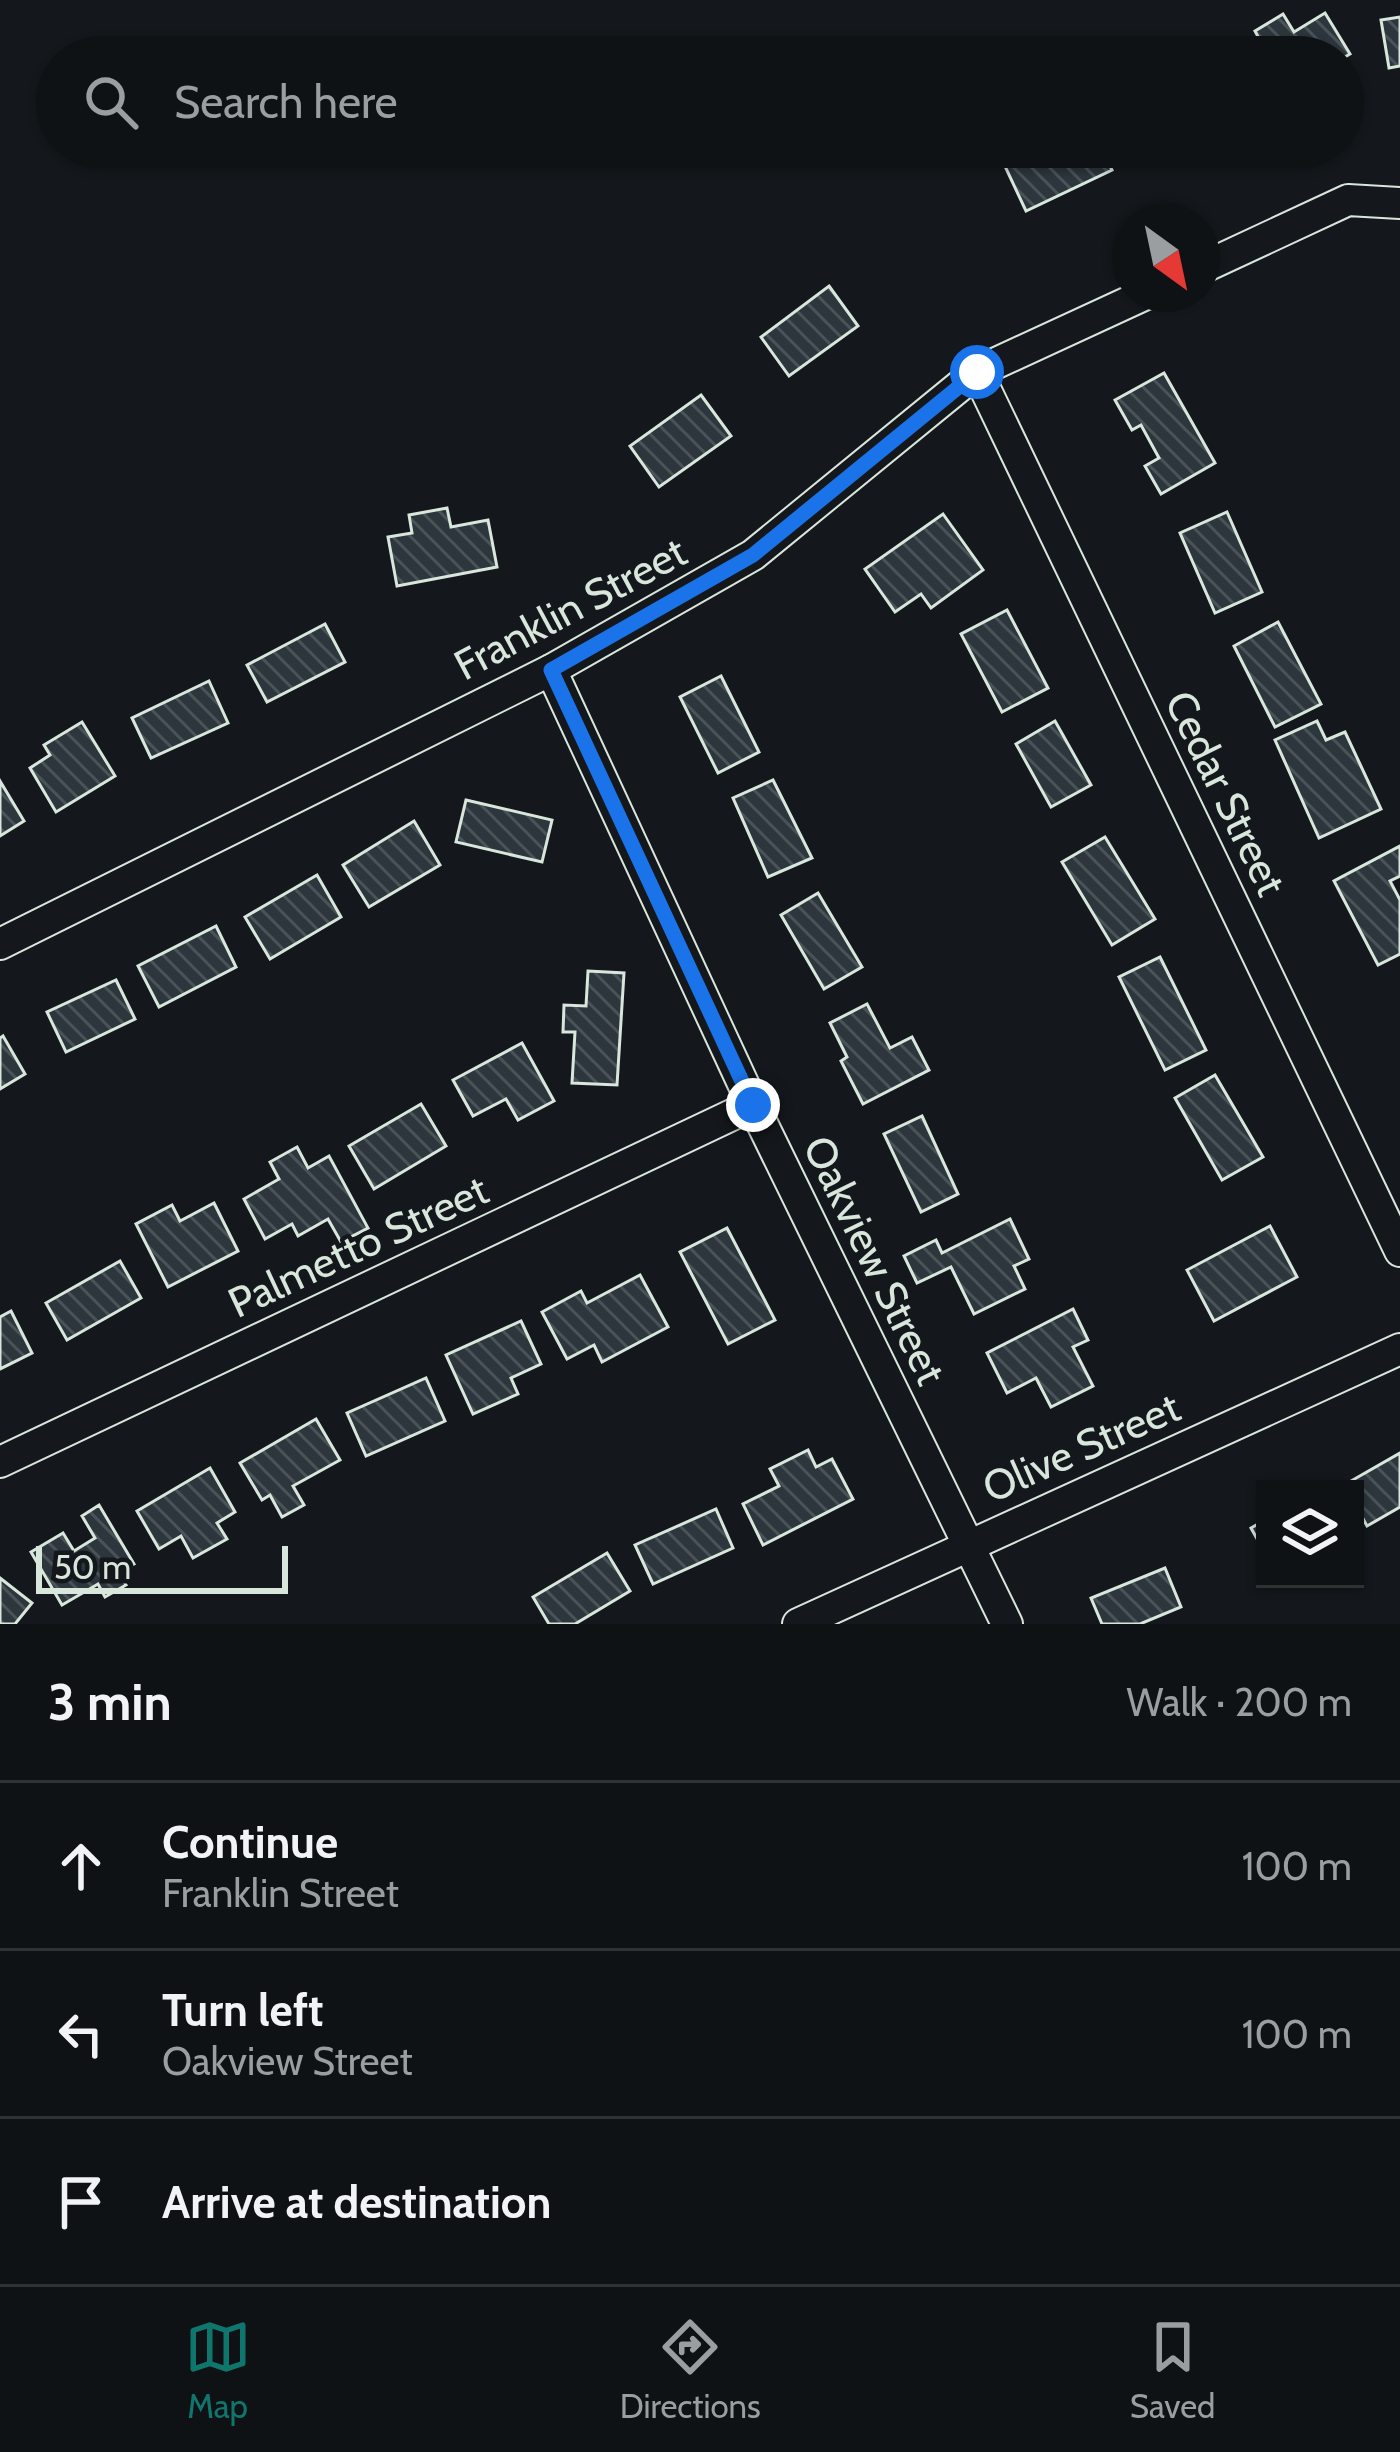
<!DOCTYPE html>
<html lang="en">
<head>
<meta charset="utf-8">
<style>
  :root { --surface:#0f1215; --page:#1d2022; --text:#f1f3f6; --muted:#9b9ea0; --line:#2f3234; --accent:#0f766e }
  body { margin:0; font-family:Cabin,sans-serif; background:var(--page); color:var(--text) }
  .controls { position:absolute; right:36px; bottom:36px; display:grid; overflow:hidden; border-radius:0px; box-shadow:0 3px 9px #0004 }
  .controls button { width:108px; height:108px; display:grid; place-items:center; padding:0; border:0; border-bottom:3px solid var(--line); background:var(--surface); color:var(--text); font:60px sans-serif }
  .compass { position:absolute; left:1112px; top:204px; width:108px; height:108px; border-radius:50%; background:var(--surface); box-shadow:0 3px 9px #0004; rotate:147deg }
  .scale { position:absolute; left:36px; bottom:30px; width:252px; box-sizing:border-box; padding-left:12px; border:6px solid #d8e6dc; border-top:0; font-size:33px; line-height:42px; white-space:nowrap; color:#d8e6dc; -webkit-text-stroke:9px #14181c; paint-order:stroke }
  .stop { position:absolute; width:36px; height:36px; margin:-27px; border:9px solid #1a73e8; border-radius:50%; background:#fff }
  .stop.end { background:#1a73e8; border-color:#fff; box-shadow:0 3px 12px #0008 }
  .list { margin:0; padding:0; list-style:none }
  h2 { display:flex; justify-content:space-between; align-items:center; height:156px; margin:0; padding:0 48px; font-size:51px }
  h2 small { font-size:39px; font-weight:400; color:var(--muted) }
  .list li { display:grid; grid-template-columns:78px 1fr auto; gap:36px; align-items:center; box-sizing:border-box; height:168px; padding:0 48px; border-top:3px solid var(--line) }
  .list b { display:block; font-size:45px; white-space:nowrap }
  .list p { margin:0; font-size:39px; white-space:nowrap; color:var(--muted) }
  .list em { font-size:39px; font-style:normal; color:var(--muted) }
  .icon { flex:none; width:66px; height:66px; fill:none; stroke:currentColor; stroke-width:2; stroke-linecap:round; stroke-linejoin:round }
  .map { position:relative; flex:none; width:1400px; height:1624px; overflow:hidden }
  .search { position:absolute; background:var(--surface); box-shadow:0 3px 9px #0004; left:36px; right:36px; top:36px; height:132px; display:flex; align-items:center; gap:30px; box-sizing:border-box; padding:0 42px; border-radius:66px; color:var(--muted); font-size:45px }
  .sheet { height:660px; background:var(--surface) }
  nav { display:flex; justify-content:space-around; align-items:center; box-sizing:border-box; height:168px; border-top:3px solid var(--line); background:var(--surface); font-size:33px; color:var(--muted) }
  nav a { display:grid; justify-items:center; gap:6px }
  nav .on { color:var(--accent) }
  .map>svg:first-child { display:block }
  .building { fill:url(#building-back-hatch); stroke:#d8e6dc; stroke-width:3 }
  .lines { fill:none; stroke-linecap:round; stroke-linejoin:round }
  .street-casing { stroke:#d8e6dc; stroke-width:34 }
  .street { stroke:#14181c; stroke-width:30 }
  .route { stroke:#1a73e8; stroke-width:15 }
  .labels { text-anchor:middle; dominant-baseline:central; stroke-width:9; stroke-linejoin:round; paint-order:stroke }
  .street-label { font-size:42px; fill:#d8e6dc; stroke:#14181c }
</style>
</head>
<body>
<div class="map">
<svg width="1400" height="1624" viewBox="0 0 1400 1624">
  <defs>
    <pattern id="building-back-hatch" width="6" height="6" patternUnits="userSpaceOnUse" patternTransform="scale(3)"><rect width="6" height="6" fill="#2c363c"/><path d="M-1 5l2 2M0 0l6 6M5-1l2 2" fill="none" stroke="#4a5358"/></pattern>
  </defs>
  <rect width="100%" height="100%" fill="#14181c"/>
  <g class="building">
    <polygon points="1325,13 1350,54 1343,58 1242,57 1262,44 1255,31 1283,14 1294,32"/>
    <polygon points="1400,17 1400,66 1389,68 1381,20"/>
    <polygon points="996,147 1101,147 1112,170 1026,211"/>
    <polygon points="829,286 858,326 789,376 761,337"/>
    <polygon points="1164,373 1215,463 1161,494 1145,466 1159,458 1141,425 1132,430 1115,400"/>
    <polygon points="701,395 731,436 659,487 630,446"/>
    <polygon points="447,508 451,527 488,520 497,567 397,586 388,537 412,533 409,515"/>
    <polygon points="1227,512 1262,592 1215,613 1180,533"/>
    <polygon points="943,514 983,570 931,608 921,594 895,612 865,569"/>
    <polygon points="1007,610 1048,688 1002,712 961,634"/>
    <polygon points="1278,622 1321,704 1275,727 1234,646"/>
    <polygon points="325,624 345,662 267,702 247,665"/>
    <polygon points="721,676 759,752 718,773 680,697"/>
    <polygon points="209,681 228,723 151,758 132,718"/>
    <polygon points="1055,721 1091,785 1051,807 1016,744"/>
    <polygon points="1317,721 1326,740 1345,732 1381,809 1319,838 1275,740"/>
    <polygon points="82,722 115,776 56,812 30,768 50,755 44,745"/>
    <polygon points="773,780 812,858 768,877 733,798"/>
    <polygon points="0,781 24,821 0,836"/>
    <polygon points="466,800 552,820 542,862 456,842"/>
    <polygon points="414,821 440,865 369,907 343,865"/>
    <polygon points="1105,837 1155,919 1112,945 1062,862"/>
    <polygon points="1400,846 1400,876 1390,881 1400,900 1400,954 1378,965 1334,881"/>
    <polygon points="317,875 341,917 270,959 245,917"/>
    <polygon points="818,893 862,967 824,989 781,915"/>
    <polygon points="216,926 236,967 159,1007 138,966"/>
    <polygon points="1160,957 1206,1050 1165,1070 1119,977"/>
    <polygon points="588,971 624,973 617,1085 572,1083 575,1032 563,1032 564,1005 586,1006"/>
    <polygon points="116,980 135,1019 66,1052 47,1012"/>
    <polygon points="867,1004 890,1048 912,1037 929,1070 863,1104 841,1061 847,1057 830,1023"/>
    <polygon points="3,1036 25,1074 0,1089 0,1038"/>
    <polygon points="522,1043 554,1101 518,1120 506,1099 473,1116 453,1080"/>
    <polygon points="1215,1075 1263,1157 1222,1180 1175,1098"/>
    <polygon points="421,1104 446,1146 374,1189 349,1146"/>
    <polygon points="922,1116 958,1194 921,1212 884,1134"/>
    <polygon points="297,1147 308,1168 329,1156 368,1228 341,1242 328,1219 298,1236 292,1224 265,1239 244,1199 279,1179 270,1162"/>
    <polygon points="214,1203 238,1251 168,1287 136,1224 172,1205 180,1221"/>
    <polygon points="1010,1219 1029,1259 1014,1266 1025,1289 974,1314 951,1267 917,1283 904,1256 936,1240 942,1253"/>
    <polygon points="1270,1226 1297,1277 1214,1321 1187,1270"/>
    <polygon points="727,1228 775,1320 728,1344 680,1252"/>
    <polygon points="120,1261 141,1298 67,1340 46,1303"/>
    <polygon points="640,1275 668,1327 602,1362 594,1345 567,1359 542,1312 581,1291 587,1303"/>
    <polygon points="1073,1309 1088,1340 1073,1347 1093,1386 1051,1407 1036,1378 1007,1393 987,1353"/>
    <polygon points="11,1311 32,1353 0,1369 0,1317"/>
    <polygon points="521,1321 541,1364 511,1378 518,1394 473,1414 446,1355"/>
    <polygon points="426,1378 445,1421 366,1456 347,1413"/>
    <polygon points="316,1419 340,1460 293,1486 304,1505 282,1517 270,1495 262,1500 240,1463"/>
    <polygon points="808,1450 816,1467 832,1459 853,1499 763,1545 743,1504 779,1486 770,1469"/>
    <polygon points="1400,1453 1400,1507 1367,1526 1355,1504 1355,1489 1346,1489 1344,1485"/>
    <polygon points="210,1468 235,1512 217,1523 227,1539 193,1558 181,1536 159,1549 137,1511"/>
    <polygon points="99,1505 134,1564 119,1573 126,1585 105,1597 98,1584 62,1605 31,1552 63,1533 74,1551 95,1538 82,1516"/>
    <polygon points="716,1509 733,1548 653,1584 635,1545"/>
    <polygon points="1265,1520 1265,1553 1251,1528"/>
    <polygon points="607,1553 630,1591 575,1624 549,1624 533,1597"/>
    <polygon points="1165,1568 1181,1607 1140,1624 1102,1624 1091,1598"/>
    <polygon points="0,1578 32,1603 15,1624 0,1624"/>
  </g>
  <g class="lines">
    <g class="street-casing">
      <g id="street">
        <polyline points="1202,268 1348,200 1400,203"/>
        <polyline points="977,372 1400,1251"/>
        <polyline points="551,670 753,1105 1007,1624"/>
        <polyline points="0,944 551,670 753,555 977,372 1146,294"/>
        <polyline points="0,1462 753,1105"/>
        <polyline points="798,1624 1400,1349"/>
      </g>
    </g>
    <use href="#street" class="street"/>
  </g>
  <g class="lines">
    <polyline class="route" points="753,1105 551,670 753,555 977,372"/>
  </g>
  <g class="labels">
    <g class="street-label">
      <text transform="translate(570 608) rotate(-28)">Franklin Street</text>
      <text transform="translate(1226 793) rotate(64)">Cedar Street</text>
      <text transform="translate(358 1246) rotate(-25)">Palmetto Street</text>
      <text transform="translate(875 1260) rotate(64)">Oakview Street</text>
      <text transform="translate(1081 1447) rotate(-24)">Olive Street</text>
    </g>
  </g>
</svg>
<div class="controls">
<button><svg class="icon" aria-label="layers" viewBox="0 0 24 24"><path d="M12 4l9 5-9 5-9-5zM3 14l9 5 9-5"/></svg></button>
</div>
<svg class="compass" viewBox="-18 -18 36 36"><path d="M0-13l5 13h-10z" fill="#e53935"/><path d="M0 13l5-13h-10z" fill="#9b9ea0"/></svg>
<div class="scale">50 m</div>
<div class="stop" style="left:977px;top:372px"></div>
<div class="stop end" style="left:753px;top:1105px"></div>
<div class="search"><svg class="icon" aria-label="search" viewBox="0 0 24 24"><circle cx="10" cy="10" r="6"/><path d="M15 15l6 6"/></svg>Search here</div>
</div>
<section class="sheet">
<h2>3 min<small>Walk · 200 m</small></h2>
<ul class="list">
<li><svg class="icon" aria-label="ahead" viewBox="0 0 24 24"><path d="M12 20V5M6 11l6-6 6 6"/></svg><div><b>Continue</b><p>Franklin Street</p></div><em>100 m</em></li>
<li><svg class="icon" aria-label="left" viewBox="0 0 24 24"><path d="M17 20v-9H6M10 6l-5 5 5 5"/></svg><div><b>Turn left</b><p>Oakview Street</p></div><em>100 m</em></li>
<li><svg class="icon" aria-label="arrive" viewBox="0 0 24 24"><path d="M6 21V4h12l-3 4 3 4H6"/></svg><div><b>Arrive at destination</b></div></li>
</ul>
</section>
<nav>
<a class="on"><svg class="icon" aria-label="map" viewBox="0 0 24 24"><path d="M3 6l6-2 6 2 6-2v14l-6 2-6-2-6 2zM9 4v14M15 6v14"/></svg>Map</a>
<a><svg class="icon" aria-label="directions" viewBox="0 0 24 24"><path d="M12 3l9 9-9 9-9-9zM9 14v-3h6M13 9l2 2-2 2"/></svg>Directions</a>
<a><svg class="icon" aria-label="saved" viewBox="0 0 24 24"><path d="M7 4h10v16l-5-4-5 4z"/></svg>Saved</a>
</nav>
</body>
</html>
